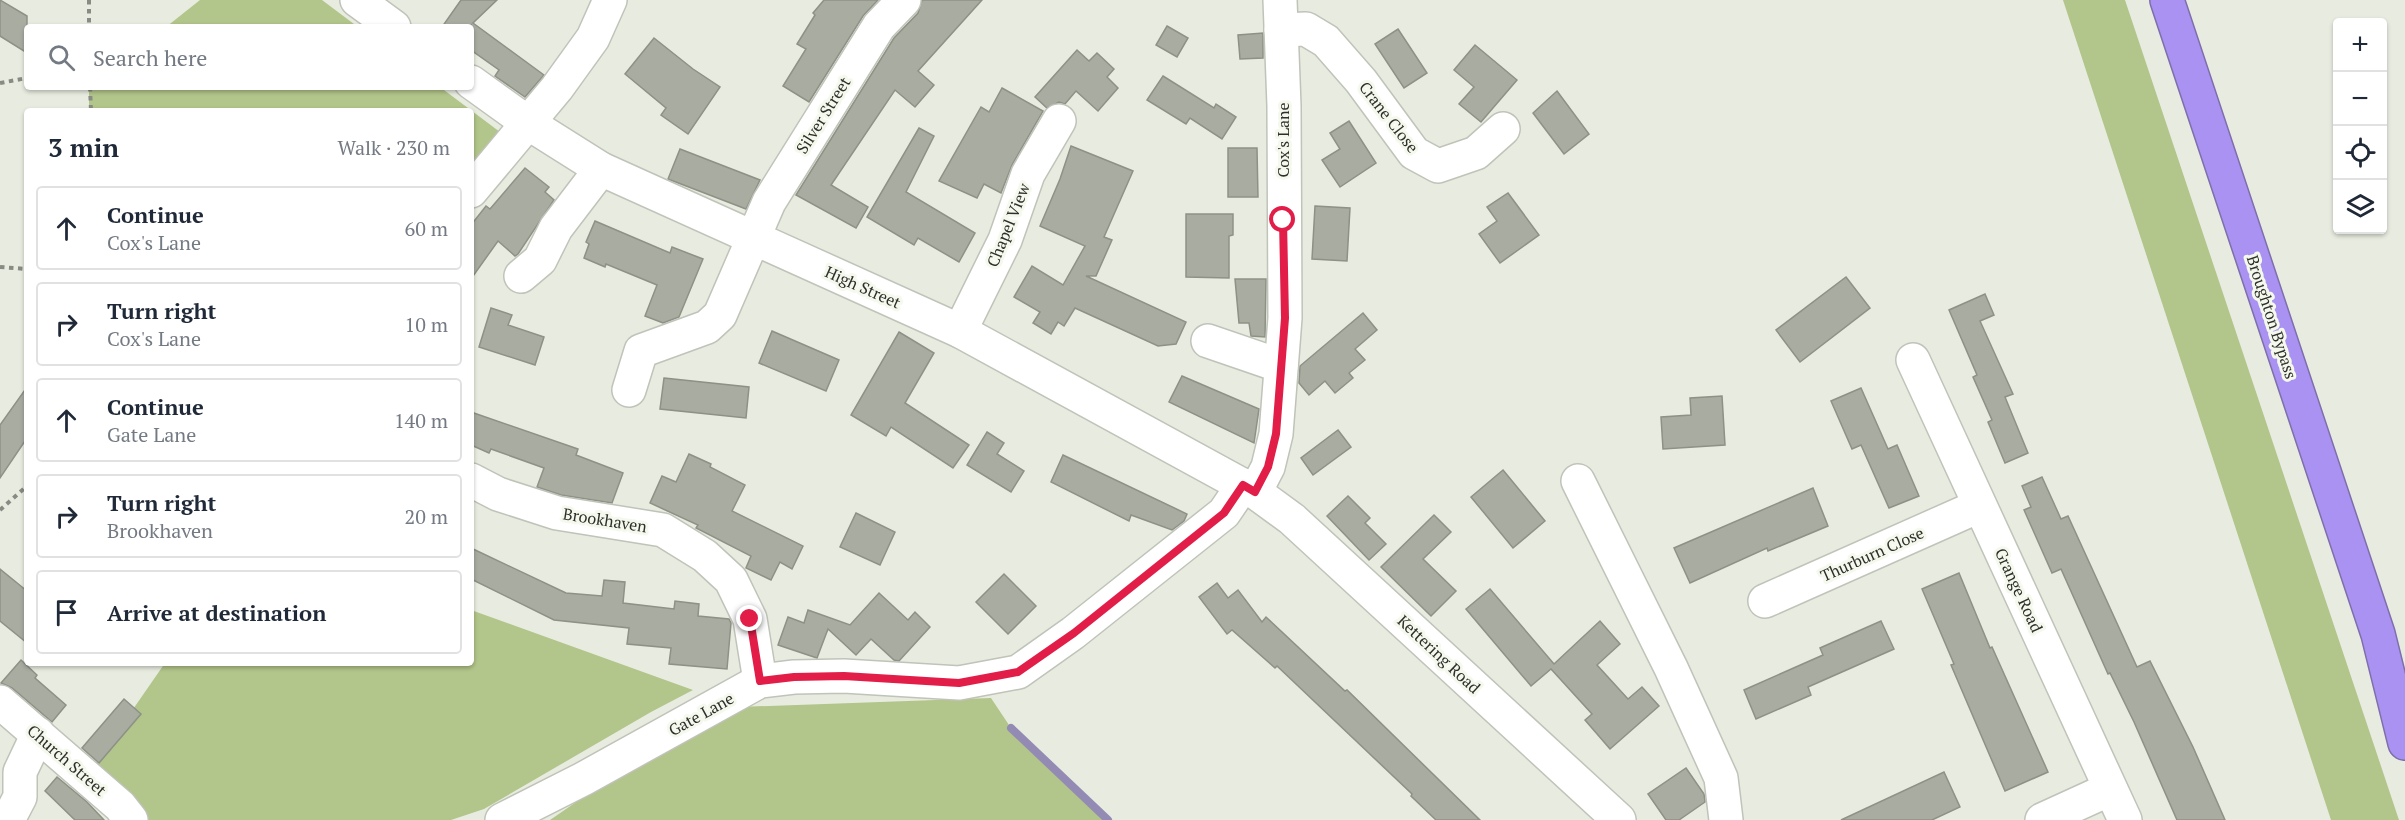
<!DOCTYPE html>
<html lang="en">
<head>
<meta charset="utf-8">
<style>
	body { margin:0; font-family:"PT Serif",serif; background:#f2f2f3; color:#1f2937 }
	.controls { position:absolute; right:18px; top:18px; display:grid; overflow:hidden; border-radius:6px; box-shadow:0 2px 4px #0004 }
	.controls button { width:54px; height:54px; display:grid; place-items:center; padding:0; border:0; border-bottom:2px solid #e0e1e3; background:#fff; color:#1f2937; font:30px sans-serif }
	.stop { position:absolute; width:18px; height:18px; margin:-14px; border:4px solid #e11d48; border-radius:50%; background:#fff }
	.stop.end { background:#e11d48; border-color:#fff; box-shadow:0 2px 6px #0008 }
	.list { margin:0; padding:0; list-style:none }
	h2 { display:flex; justify-content:space-between; align-items:center; height:78px; margin:0; padding:0 24px; font-size:26px }
	h2 small { font-size:20px; font-weight:400; color:#747a83 }
	.list li { display:grid; grid-template-columns:39px 1fr auto; gap:18px; align-items:center; box-sizing:border-box; height:84px; margin:0 12px 12px; padding:0 12px; border:2px solid #e0e1e3; border-radius:6px }
	.list b { display:block; font-size:22px; white-space:nowrap }
	.list p { margin:0; font-size:20px; white-space:nowrap; color:#747a83 }
	.list em { font-size:20px; font-style:normal; color:#747a83 }
	.icon { flex:none; width:33px; height:33px; fill:none; stroke:currentColor; stroke-width:2; stroke-linecap:round; stroke-linejoin:round }
	.map { position:relative; flex:none; width:2405px; height:820px; overflow:hidden }
	.search { position:absolute; background:#fff; box-shadow:0 2px 4px #0004; left:24px; top:24px; width:450px; height:66px; display:flex; align-items:center; gap:15px; box-sizing:border-box; padding:0 21px; border-radius:6px; color:#747a83; font-size:22px }
	.panel { position:absolute; background:#fff; box-shadow:0 2px 4px #0004; left:24px; top:108px; width:450px; height:558px; border-radius:6px }
	.map>svg:first-child { display:block }
	.green { fill:#b2c58a }
	.lines { fill:none; stroke-linecap:round; stroke-linejoin:round }
	.stream { stroke:#948bb4; stroke-width:8 }
	.building { fill:#a8aca1; stroke:#8d9186; stroke-width:1.5 }
	.minor-casing { stroke:#bfc3b8; stroke-width:36 }
	.highway-casing { stroke:#7e6fac; stroke-width:36 }
	.path { stroke:#888b83; stroke-width:4; stroke-dasharray:4.5 4.5; stroke-linecap:butt }
	.minor { stroke:#fff; stroke-width:33 }
	.highway { stroke:#a992f1; stroke-width:33 }
	.route { stroke:#e11d48; stroke-width:8 }
	.labels { text-anchor:middle; stroke-width:6; stroke-linejoin:round; paint-order:stroke }
	.street-label { font-size:16px; fill:#2e2f2b; stroke:#f5f9ed }
</style>
</head>
<body>
<div class="map">
<svg width="2405" height="820" viewBox="0 0 2405 820">
	<rect width="100%" height="100%" fill="#e8ece0"/>
	<g class="green">
		<path d="M200,0h122l36,27h-192z"/>
		<path d="M2063,0h62l274,820h-68z"/>
		<path d="M92,87h348l72,54 -41,50v-80h-382v-21z"/>
		<path d="M471,610l222,80 -42,22 -167,97 -33,11h-314l-44,-53 72,-104h306z"/>
		<path d="M991,698l20,30 97,92h-558l99,-68 89,-45z"/>
	</g>
	<g class="lines">
		<path class="stream" d="M1011,728l97,92"/>
	</g>
	<g class="building">
		<path d="M0,0l27,16v37l-27,-17z"/>
		<path d="M461,0h36l-24,23 71,52 -19,22 -30,-21 4,-6 -28,-20v-25l-2,2h-27z"/>
		<path d="M824,0h54l-15,16 -54,86 -26,-16 23,-37 -9,-5 18,-29 -2,-2z"/>
		<path d="M922,0h60l-64,71 16,14 -19,22 -20,-17 -64,95 37,22 -12,21 -60,-33 98,-157 24,-25z"/>
		<path d="M1167,26l21,12 -11,19 -21,-12z"/>
		<path d="M1398,29l29,44 -23,15 -29,-44z"/>
		<path d="M1263,33v25l-23,1 -2,-24z"/>
		<path d="M654,38l39,31 27,18 -32,47 -27,-19 5,-7 -41,-34z"/>
		<path d="M1475,45l42,35 -36,42 -22,-18 15,-17 -20,-17z"/>
		<path d="M1077,50l12,11 8,-8 17,16 -7,8 11,11 -20,23 -22,-20 -11,13 -6,-2 -12,6 -12,-11z"/>
		<path d="M1163,76l51,32 2,-4 20,13 -14,22 -32,-21 -4,6 -39,-24z"/>
		<path d="M1002,88l41,23 -31,54 -11,28 -17,-9 -7,14 -38,-17 42,-74 8,5z"/>
		<path d="M1557,91l32,43 -25,20 -31,-41z"/>
		<path d="M1349,121l27,42 -36,24 -18,-27 18,-11 -10,-16z"/>
		<path d="M919,128l15,8 -28,56 69,41 -16,29 -41,-24 -4,7 -47,-28z"/>
		<path d="M1071,146l62,25 -29,66 8,3 -16,36h-10l100,46 -10,22 -18,2 -83,-38 -11,18 -6,-4 -7,12 -18,-11 7,-11 -26,-15 18,-31 31,19 22,-39 -45,-20 20,-47z"/>
		<path d="M1228,148h29l1,49h-30z"/>
		<path d="M680,149l80,31 -14,29 -78,-30z"/>
		<path d="M525,168l24,19 -4,5 9,8 -36,54 -3,2 -17,-15 -27,38v-54l15,-19 4,3z"/>
		<path d="M1508,193l31,42 -39,28 -21,-29 18,-13 -10,-14z"/>
		<path d="M1315,206l35,2 -3,53 -35,-2z"/>
		<path d="M1186,214h47v21l-4,1v42l-43,-1z"/>
		<path d="M595,221l75,32 2,-6 31,12 -24,58 -16,6 -18,-7 12,-31 -51,-21 -1,3 -21,-9 5,-14 -3,-2z"/>
		<path d="M1846,277l24,31 -70,54 -24,-32z"/>
		<path d="M1235,279h31l-1,58 -14,-1 -2,-13h-10z"/>
		<path d="M1985,294l9,21 -14,6 33,73 -8,3 23,56 -23,10 -17,-41 4,-2 -19,-43 4,-2 -28,-65z"/>
		<path d="M491,308l21,7 -4,10 36,12 -9,28 -56,-18z"/>
		<path d="M1363,313l14,17 -22,19 10,11 -16,13 4,5 -18,15 -10,-12 -16,14 -10,-12 1,-17z"/>
		<path d="M772,331l67,29 -13,31 -67,-28z"/>
		<path d="M899,332l35,21 -29,50 64,42 -16,23 -62,-41 -5,9 -35,-21z"/>
		<path d="M1182,376l77,33 -5,34 -85,-41z"/>
		<path d="M664,378l85,9 -3,31 -86,-9z"/>
		<path d="M27,387v51l-27,40v-53z"/>
		<path d="M1861,388l27,61 9,-4 22,51 -30,12 -28,-63 -9,4 -21,-48z"/>
		<path d="M1722,396l3,49 -62,4 -2,-32 30,-2 -1,-17z"/>
		<path d="M471,412l107,37 -2,6 47,18 -11,30 -51,-8 -24,-8 7,-19 -53,-19 -2,4 -18,-8z"/>
		<path d="M1338,430l13,17 -38,28 -12,-17z"/>
		<path d="M987,432l17,11 -7,11 27,17 -13,21 -44,-27z"/>
		<path d="M689,454l22,10 -1,3 35,18 -13,26 71,35 -11,23 -12,-7 -9,18 -25,-12 5,-12 -55,-28 2,-3 -48,-22 12,-27 14,6z"/>
		<path d="M1063,455l124,59 -3,7 -12,9 -41,-15 -2,6 -78,-39z"/>
		<path d="M1503,470l42,51 -32,27 -42,-51z"/>
		<path d="M2042,477l19,42 7,-3 69,151 13,-6 43,86 32,73h-48l-43,-98 -24,-49 -2,1 -47,-105 -9,4 -28,-63 7,-3 -9,-21z"/>
		<path d="M1813,488l15,38 -60,25 -1,-3 -77,35 -16,-35z"/>
		<path d="M1348,496l22,22 -5,5 21,21 -17,16 -42,-44z"/>
		<path d="M856,513l39,19 -15,33 -40,-18z"/>
		<path d="M1434,515l17,17 -28,27 33,32 -25,25 -50,-49z"/>
		<path d="M471,548l95,45 36,3 2,-16 21,2 -2,21 51,6 1,-8 24,3 -1,12 31,3 2,4 -4,46 -58,-5 2,-16 -44,-4 2,-16 -75,-8 -83,-41z"/>
		<path d="M0,569l27,22v52l-27,-22z"/>
		<path d="M1959,573l31,75 2,-1 56,125 -43,19 -54,-126 3,-1 -32,-75z"/>
		<path d="M1004,574l32,32 -28,28 -32,-32z"/>
		<path d="M1217,583l11,15 10,-8 24,32 4,-5 79,74 2,-1 133,130h-44l-25,-24 1,-2 -135,-128 -2,2 -43,-38 -5,4 -28,-37z"/>
		<path d="M1490,589l64,75 46,-43 20,23 -23,21 31,34 14,-12 17,19 -49,43 -25,-29 7,-6 -41,-45 -20,17 -65,-77z"/>
		<path d="M879,593l29,27 7,-8 15,15 -31,34 -5,-1 -23,-21 -15,16 -28,-26 -11,29 -39,-13 10,-28 16,6 4,-13 42,15z"/>
		<path d="M1881,621l13,28 -86,38 3,8 -55,24 -12,-29 79,-35 -3,-7z"/>
		<path d="M21,660l16,15 -2,3 31,27 -14,17 -40,-34 -11,-5z"/>
		<path d="M124,699l17,15 -42,49 -17,-15z"/>
		<path d="M1686,768l18,26 1,8 -26,18h-13l-18,-26z"/>
		<path d="M1944,772l16,35 -28,13h-91z"/>
		<path d="M57,777l30,25 17,18h-29l-30,-29z"/>
	</g>
	<g class="lines">
		<g class="minor-casing">
			<g id="minor">
				<path d="M357,0l37,27"/>
				<path d="M1281,30l25,-1 20,12 35,40 53,72 24,13 38,-13 27,-24"/>
				<path d="M471,82l57,41 73,46 359,162 295,161 37,27 327,301"/>
				<path d="M471,191l86,-103 36,-50 17,-38"/>
				<path d="M521,276l19,-16 16,-32 45,-59"/>
				<path d="M960,331l45,-91 23,-66 31,-53"/>
				<path d="M1208,341l73,25"/>
				<path d="M1913,360l212,460"/>
				<path d="M629,390l12,-39 66,-24 13,-12 49,-113 110,-176 25,-26"/>
				<path d="M471,480l27,14 59,19 106,17 42,26 26,24 19,39 10,62"/>
				<path d="M1578,481l93,187 50,110 5,42"/>
				<path d="M1255,492l13,-25 8,-33 9,-116 -1,-212 -4,-106"/>
				<path d="M1765,601l214,-95"/>
				<path d="M0,702l120,104 11,14"/>
				<path d="M8,820l12,-23v-25l18,-38"/>
				<path d="M502,820l81,-41 177,-98 34,-4 50,-1 115,7 59,-11 55,-39 151,-120 19,-28"/>
				<path d="M2042,820l68,-31"/>
			</g>
		</g>
		<g class="highway-casing">
			<path id="highway" d="M2167,0l211,634 27,109"/>
		</g>
		<g class="path">
			<path d="M89,0v27"/>
			<path d="M0,83l27,-5"/>
			<path d="M90,87l1,24"/>
			<path d="M0,267l27,2"/>
			<path d="M0,510l27,-24"/>
		</g>
		<use href="#minor" class="minor"/>
		<use href="#highway" class="highway"/>
	</g>
	<g class="lines">
		<path class="route" d="M750,619l10,62 34,-4 50,-1 115,7 59,-11 56,-39 150,-120 19,-28 12,7 13,-25 8,-33 9,-116 -2,-98"/>
	</g>
	<g class="labels">
		<g class="street-label">
			<text transform="translate(823 115) rotate(-58)" y="6">Silver Street</text>
			<text transform="translate(1389 117) rotate(52)" y="6">Crane Close</text>
			<text transform="translate(1283 140) rotate(-90)" y="6">Cox's Lane</text>
			<text transform="translate(1008 225) rotate(-68)" y="6">Chapel View</text>
			<text transform="translate(863 287) rotate(24)" y="6">High Street</text>
			<text transform="translate(2272 317) rotate(72)" y="6">Broughton Bypass</text>
			<text transform="translate(605 520) rotate(9)" y="6">Brookhaven</text>
			<text transform="translate(1872 554) rotate(-24)" y="6">Thurburn Close</text>
			<text transform="translate(2019 590) rotate(65)" y="6">Grange Road</text>
			<text transform="translate(1439 654) rotate(43)" y="6">Kettering Road</text>
			<text transform="translate(701 714) rotate(-29)" y="6">Gate Lane</text>
			<text transform="translate(67 760) rotate(41)" y="6">Church Street</text>
		</g>
	</g>
</svg>
<div class="controls">
<button>+</button>
<button>−</button>
<button><svg class="icon" aria-label="locate" viewBox="0 0 24 24"><circle cx="12" cy="12" r="6"/><path d="M12 2v4M12 18v4M2 12h4M18 12h4"/></svg></button>
<button><svg class="icon" aria-label="layers" viewBox="0 0 24 24"><path d="M12 4l9 5-9 5-9-5zM3 14l9 5 9-5"/></svg></button>
</div>
<div class="stop" style="left:1283px;top:220px"></div>
<div class="stop end" style="left:750px;top:619px"></div>
<div class="search"><svg class="icon" aria-label="search" viewBox="0 0 24 24"><circle cx="10" cy="10" r="6"/><path d="M15 15l6 6"/></svg>Search here</div>
<section class="panel">
<h2>3 min<small>Walk · 230 m</small></h2>
<ul class="list">
<li><svg class="icon" aria-label="ahead" viewBox="0 0 24 24"><path d="M12 20V5M6 11l6-6 6 6"/></svg><div><b>Continue</b><p>Cox's Lane</p></div><em>60 m</em></li>
<li><svg class="icon" aria-label="right" viewBox="0 0 24 24"><path d="M7 20v-9h11M14 6l5 5-5 5"/></svg><div><b>Turn right</b><p>Cox's Lane</p></div><em>10 m</em></li>
<li><svg class="icon" aria-label="ahead" viewBox="0 0 24 24"><path d="M12 20V5M6 11l6-6 6 6"/></svg><div><b>Continue</b><p>Gate Lane</p></div><em>140 m</em></li>
<li><svg class="icon" aria-label="right" viewBox="0 0 24 24"><path d="M7 20v-9h11M14 6l5 5-5 5"/></svg><div><b>Turn right</b><p>Brookhaven</p></div><em>20 m</em></li>
<li><svg class="icon" aria-label="arrive" viewBox="0 0 24 24"><path d="M6 21V4h12l-3 4 3 4H6"/></svg><div><b>Arrive at destination</b></div></li>
</ul>
</section>
</div>
</body>
</html>
